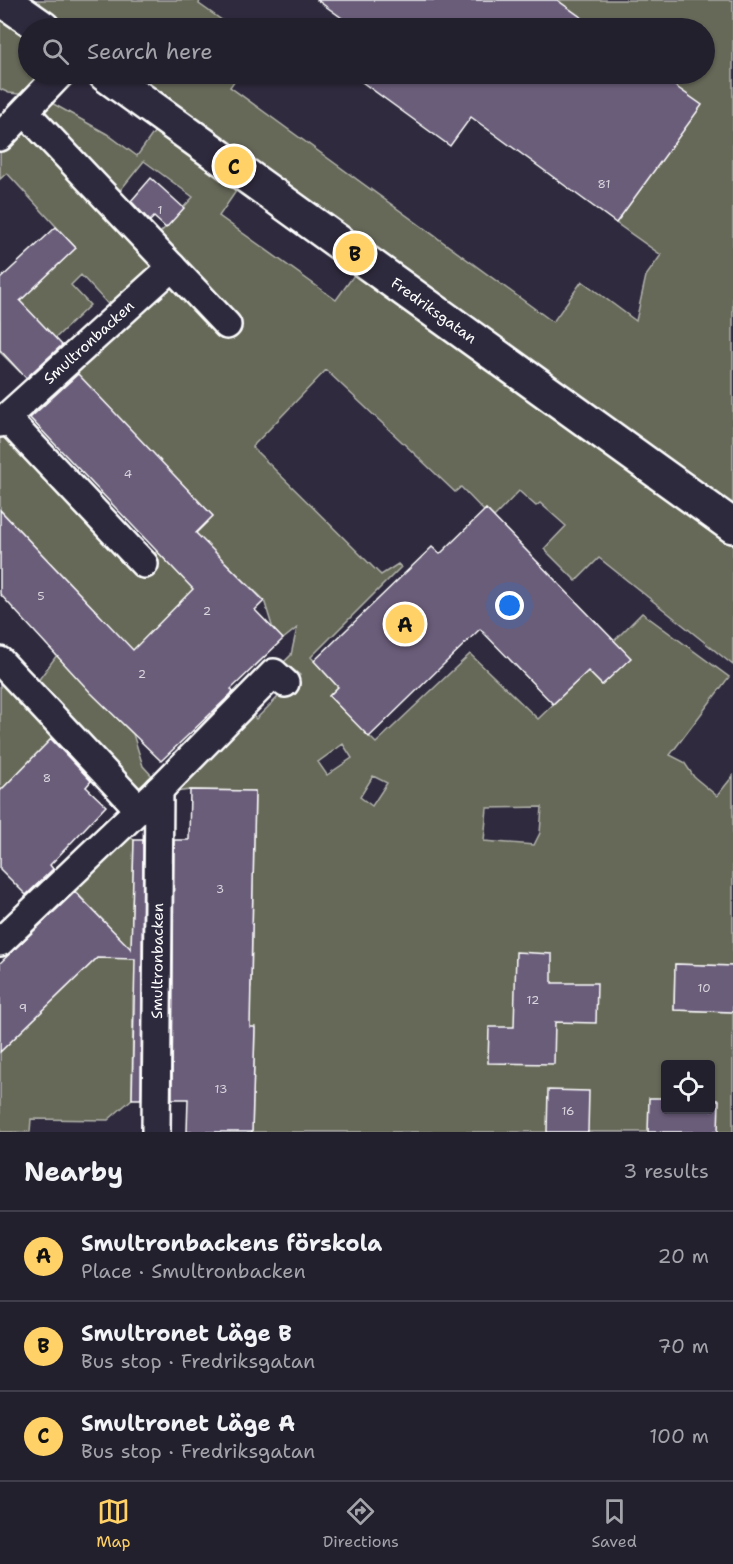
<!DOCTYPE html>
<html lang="en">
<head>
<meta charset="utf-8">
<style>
	body { margin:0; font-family:"Shantell Sans",sans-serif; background:#2f2d3a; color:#f1f3f6 }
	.controls { position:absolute; right:18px; bottom:18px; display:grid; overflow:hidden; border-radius:6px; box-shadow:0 2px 4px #0004 }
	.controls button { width:54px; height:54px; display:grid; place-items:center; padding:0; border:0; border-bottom:2px solid #403e4a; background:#23202e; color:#f1f3f6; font:30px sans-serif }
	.you { position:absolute; left:510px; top:606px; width:21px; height:21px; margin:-15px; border:4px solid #fff; border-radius:50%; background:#1a73e8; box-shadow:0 0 0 9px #1a73e833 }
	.badge { display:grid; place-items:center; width:39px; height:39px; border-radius:50%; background:#ffd166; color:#111; font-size:20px; font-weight:700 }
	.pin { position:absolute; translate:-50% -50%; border:3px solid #fff; box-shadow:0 2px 6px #0006 }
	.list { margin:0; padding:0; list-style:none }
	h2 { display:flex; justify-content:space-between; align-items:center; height:78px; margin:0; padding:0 24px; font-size:26px }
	h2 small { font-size:20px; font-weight:400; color:#a3a3aa }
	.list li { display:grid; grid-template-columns:39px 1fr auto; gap:18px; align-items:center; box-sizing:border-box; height:90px; padding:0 24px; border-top:2px solid #403e4a }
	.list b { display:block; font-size:22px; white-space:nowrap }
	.list p { margin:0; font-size:20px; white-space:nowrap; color:#a3a3aa }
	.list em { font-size:20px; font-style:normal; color:#a3a3aa }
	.icon { flex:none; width:33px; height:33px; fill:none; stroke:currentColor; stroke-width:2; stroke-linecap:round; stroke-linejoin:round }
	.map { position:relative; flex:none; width:733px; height:1132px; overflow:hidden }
	.search { position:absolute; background:#23202e; box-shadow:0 2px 4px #0004; left:18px; right:18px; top:18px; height:66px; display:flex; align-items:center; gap:15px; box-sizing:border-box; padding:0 21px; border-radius:33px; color:#a3a3aa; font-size:22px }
	.sheet { height:348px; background:#23202e }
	nav { display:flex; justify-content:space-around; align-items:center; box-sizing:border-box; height:84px; border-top:2px solid #403e4a; background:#23202e; font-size:16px; color:#a3a3aa }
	nav a { display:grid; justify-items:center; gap:3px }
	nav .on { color:#ffd166 }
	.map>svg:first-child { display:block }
	.green { fill:#666758; stroke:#b2b3ac; stroke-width:1.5; fill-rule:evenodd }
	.building { fill:#6a5d7a; stroke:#fff; stroke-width:1.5 }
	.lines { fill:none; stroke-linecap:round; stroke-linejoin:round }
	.minor-casing { stroke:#fff; stroke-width:32 }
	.tertiary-casing { stroke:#fff; stroke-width:38 }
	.minor { stroke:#2f2a3d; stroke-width:27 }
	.tertiary { stroke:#2f2a3d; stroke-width:33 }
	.labels { text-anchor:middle; stroke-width:5; stroke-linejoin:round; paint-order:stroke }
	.number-label { font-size:12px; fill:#dad6de }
	.street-label { font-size:15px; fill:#fff; stroke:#2f2a3d }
</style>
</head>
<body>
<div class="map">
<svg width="733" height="1132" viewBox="0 0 733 1132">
	<rect width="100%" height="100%" fill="#2f2a3d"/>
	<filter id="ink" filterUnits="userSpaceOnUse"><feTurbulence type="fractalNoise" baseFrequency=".0167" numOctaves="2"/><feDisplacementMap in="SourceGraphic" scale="12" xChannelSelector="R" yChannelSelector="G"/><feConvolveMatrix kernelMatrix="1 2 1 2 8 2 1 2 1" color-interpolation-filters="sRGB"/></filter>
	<g filter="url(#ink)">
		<g class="green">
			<path d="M3,0h197l-1,4 34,24h-190z"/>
			<path d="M557,0h176v665l-134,-107 -23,23 -32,-32 22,-23 -26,-23 -4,3 -17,-15 -25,26 -8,-8 -2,2 -23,-24 -6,5 -129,-122 -74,77 129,128 17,-11 3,3 -90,90 27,30 -9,9 47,47 94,-89 68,65 50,-48 14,14 28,-27 -16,-17 28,-28 87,64 -59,78 14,7 10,15 23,19 16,-20v190l-58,-2 -1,46 59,2v120h-481l3,-104 -66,-2 62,-39 4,-196 -65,-1 -31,4 -20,15 -110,-116 28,-38 42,-41 -99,-104v-87l144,141 13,-13 9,10 47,-45 -147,-152 52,-49 -37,-40 -10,10 19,20 -70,67 -20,-20v-32l76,-72 -69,-75 -7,6v-42l39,-41 -30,-3 -9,-4v-73l28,17v41h32l-19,23 66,37 30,22 38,-53 -31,-22 -10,13 -29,-20h134l-9,13 323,235 29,-41 54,40 10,-45 15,-21 -45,-32 85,-117 -43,-32h46v-46h-108zM144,161l49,36 -43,47 -32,-51zM247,175l118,85 -29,40 -117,-84zM223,560l41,40 9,29 10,10 14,-11 -6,27 -7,7 16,13 -44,44 -14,-14 -84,85 -5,-13 -10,-11 -10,-32 -41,-41zM343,744l9,14 -25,17 -9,-13zM373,776l14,7 -15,23 -12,-9zM542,807l-2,26 -6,12 -50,-4 3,-33zM666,1064h44v46h-44z"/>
			<path d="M2,682l50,56 -52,53v-107z"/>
			<path d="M118,828l16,12 -3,119 27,1 -1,34 -24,2 -1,103 -24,21 -77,-1 -1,13h-30v-80l119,-115 -44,-46 -16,15 -10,-11z"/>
		</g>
		<g class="building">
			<path d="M317,0h240l39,28h-240z"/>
			<path d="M351,74h307l44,31 -86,118 -145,-106 -21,29z"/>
			<path d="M151,178l33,30 -18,20 -12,-11 -4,4 -19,-20z"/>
			<path d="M56,227l20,21 -56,53 42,44 -36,33 -26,-28v-71z"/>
			<path d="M78,374l135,142 -17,17 68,68 -9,9 28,29 -52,50 2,3 -5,5 -67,64 -70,-68 -91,-99v-84l133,140 60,-61 -163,-171z"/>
			<path d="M486,509l145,149 -29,27 -14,-14 -35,33 -73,-75 -111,108 -40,-41 9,-9 -24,-26 118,-114 8,7z"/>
			<path d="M51,739l40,42 -5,6 20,19 -56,59 3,4 -27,26 -26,-26v-78z"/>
			<path d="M190,790l65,1 -5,236h5l-3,105h-65l1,-33h-16l2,-259h15z"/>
			<path d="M134,840h9l-2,259h-9l3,-140 -38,-1 -97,94v-89l75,-71 56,57z"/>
			<path d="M516,952l36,2v29h45l-1,40 -41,-1 -1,42 -66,-1 1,-36h25z"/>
			<path d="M675,964l58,2v46l-59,-2z"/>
			<path d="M548,1090l41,1 -1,41h-41z"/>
			<path d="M649,1098h17v12h45v-10h8l-1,32h-70z"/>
		</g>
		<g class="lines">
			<g class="minor-casing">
				<g id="minor">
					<path d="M25,112l202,213"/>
					<path d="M0,137l60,-63"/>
					<path d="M6,418l138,146"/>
					<path id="s1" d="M0,423l172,-156"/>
					<path d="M0,661l139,148"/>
					<path d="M0,942l159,-152 115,-117 11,10"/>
					<path id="s2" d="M156,1132l3,-342"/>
				</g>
			</g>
			<g class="tertiary-casing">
				<g id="tertiary">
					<path d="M3,0l40,28"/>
					<path id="s3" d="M105,74l628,452"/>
				</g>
			</g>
			<use href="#minor" class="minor"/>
			<use href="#tertiary" class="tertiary"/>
		</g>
	</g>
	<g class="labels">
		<g class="number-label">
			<text x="604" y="188">81</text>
			<text x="160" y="214">1</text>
			<text x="128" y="478">4</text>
			<text x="41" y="600">5</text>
			<text x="207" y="615">2</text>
			<text x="142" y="678">2</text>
			<text x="47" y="782">8</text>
			<text x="220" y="893">3</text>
			<text x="704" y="992">10</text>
			<text x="533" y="1004">12</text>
			<text x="23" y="1012">9</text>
			<text x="221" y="1093">13</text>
			<text x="568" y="1115">16</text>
		</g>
		<g class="street-label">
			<text dy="5" stroke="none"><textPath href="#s3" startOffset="405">Fredriksgatan</textPath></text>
			<text dy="5" stroke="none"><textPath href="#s1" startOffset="120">Smultronbacken</textPath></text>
			<text dy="5" stroke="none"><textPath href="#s2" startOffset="171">Smultronbacken</textPath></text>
		</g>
	</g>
</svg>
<div class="controls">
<button><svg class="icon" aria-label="locate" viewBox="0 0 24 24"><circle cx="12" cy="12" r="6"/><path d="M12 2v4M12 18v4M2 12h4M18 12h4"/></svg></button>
</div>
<div class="you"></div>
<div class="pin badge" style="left:405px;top:624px">A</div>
<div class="pin badge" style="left:355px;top:253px">B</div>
<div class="pin badge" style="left:234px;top:166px">C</div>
<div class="search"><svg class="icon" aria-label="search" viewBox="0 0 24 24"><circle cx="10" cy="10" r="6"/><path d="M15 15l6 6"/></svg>Search here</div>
</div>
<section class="sheet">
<h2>Nearby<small>3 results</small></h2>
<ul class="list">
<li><span class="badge">A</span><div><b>Smultronbackens förskola</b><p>Place · Smultronbacken</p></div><em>20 m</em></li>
<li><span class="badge">B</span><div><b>Smultronet Läge B</b><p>Bus stop · Fredriksgatan</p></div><em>70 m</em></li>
<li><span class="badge">C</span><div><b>Smultronet Läge A</b><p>Bus stop · Fredriksgatan</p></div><em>100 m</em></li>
</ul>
</section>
<nav>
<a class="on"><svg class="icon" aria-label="map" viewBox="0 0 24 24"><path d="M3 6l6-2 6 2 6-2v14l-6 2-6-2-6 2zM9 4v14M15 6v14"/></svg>Map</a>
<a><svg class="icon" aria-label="directions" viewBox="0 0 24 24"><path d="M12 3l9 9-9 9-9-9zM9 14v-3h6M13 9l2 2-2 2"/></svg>Directions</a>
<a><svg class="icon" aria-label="saved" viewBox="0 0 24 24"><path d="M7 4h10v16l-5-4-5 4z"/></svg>Saved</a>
</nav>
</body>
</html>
